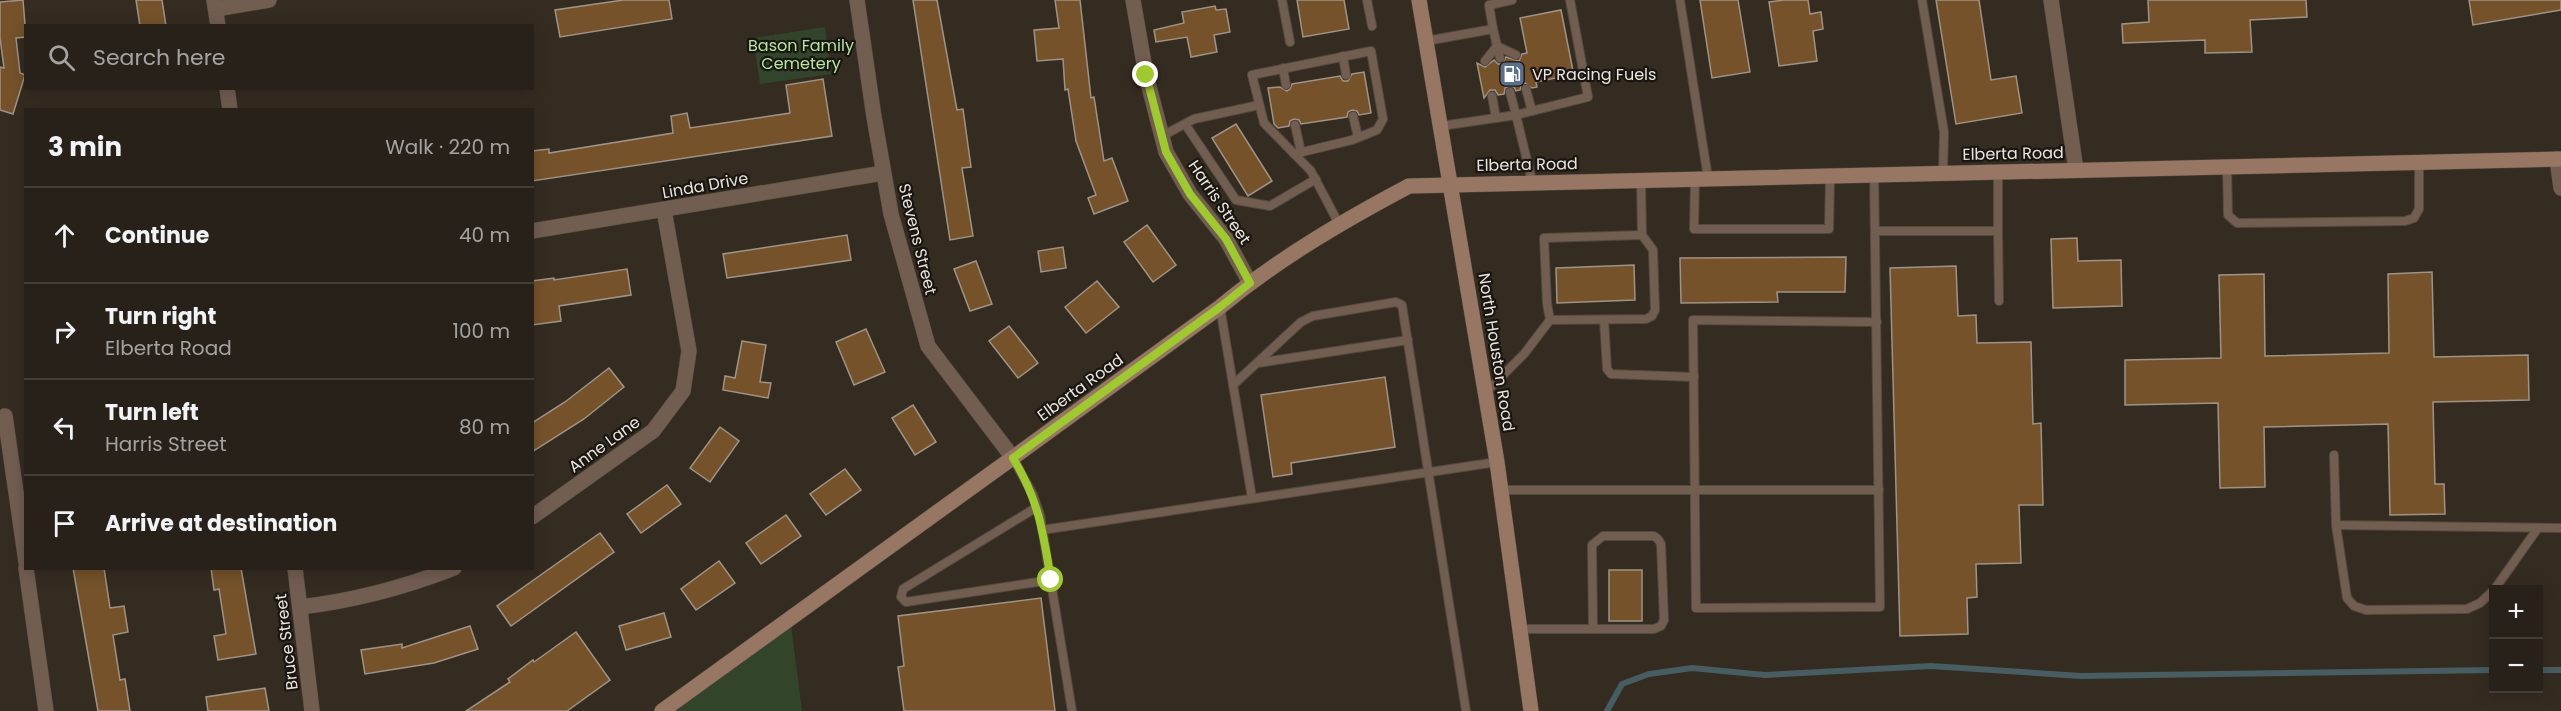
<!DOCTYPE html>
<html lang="en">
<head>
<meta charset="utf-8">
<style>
	body { margin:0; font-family:Poppins,sans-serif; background:#302922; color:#f1f3f6 }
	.controls { position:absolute; right:18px; bottom:18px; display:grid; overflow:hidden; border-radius:0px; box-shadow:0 3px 15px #0003 }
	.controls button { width:54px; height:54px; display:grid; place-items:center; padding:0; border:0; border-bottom:2px solid #443e38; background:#282119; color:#f1f3f6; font:30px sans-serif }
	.stop { position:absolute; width:18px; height:18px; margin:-14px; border:4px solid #9fca2d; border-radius:50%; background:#fff }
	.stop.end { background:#9fca2d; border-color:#fff; box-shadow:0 2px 6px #0008 }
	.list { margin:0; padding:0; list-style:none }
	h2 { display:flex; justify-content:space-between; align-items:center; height:78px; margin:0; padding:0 24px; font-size:26px }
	h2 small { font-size:20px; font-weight:400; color:#a5a3a2 }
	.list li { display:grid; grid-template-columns:39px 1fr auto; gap:18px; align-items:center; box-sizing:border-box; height:96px; padding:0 24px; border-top:2px solid #443e38 }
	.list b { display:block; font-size:22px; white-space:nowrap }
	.list p { margin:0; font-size:20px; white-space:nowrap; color:#a5a3a2 }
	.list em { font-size:20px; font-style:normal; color:#a5a3a2 }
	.icon { flex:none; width:33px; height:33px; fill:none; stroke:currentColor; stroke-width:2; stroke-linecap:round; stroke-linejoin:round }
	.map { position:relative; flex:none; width:2561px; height:711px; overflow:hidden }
	.search { position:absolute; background:#282119; box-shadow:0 3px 15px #0003; left:24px; top:24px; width:510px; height:66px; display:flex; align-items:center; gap:15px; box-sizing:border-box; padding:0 21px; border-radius:0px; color:#a5a3a2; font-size:22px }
	.panel { position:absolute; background:#282119; box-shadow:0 3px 15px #0003; left:24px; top:108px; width:510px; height:462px; border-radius:0px }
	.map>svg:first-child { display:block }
	.green { fill:#32452a }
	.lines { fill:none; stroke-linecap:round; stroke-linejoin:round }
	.stream { stroke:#465d62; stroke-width:6 }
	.building { fill:#75522a; stroke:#9f9387; stroke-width:1.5 }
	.lane-casing { stroke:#52493f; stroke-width:10 }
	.street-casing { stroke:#52493f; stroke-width:16 }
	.secondary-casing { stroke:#52493f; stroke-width:16 }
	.lane { stroke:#725d51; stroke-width:8 }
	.street { stroke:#725d51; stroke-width:15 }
	.secondary { stroke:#977764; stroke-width:15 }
	.route { stroke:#9fca2d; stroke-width:8 }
	.labels { text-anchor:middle; stroke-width:4.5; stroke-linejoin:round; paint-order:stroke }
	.park-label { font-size:16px; fill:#b6e5a1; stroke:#191510 }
	.poi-label { font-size:16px; fill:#ebe4de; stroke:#191510; text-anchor:start }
	.street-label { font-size:16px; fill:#ebe4de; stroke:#191510 }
</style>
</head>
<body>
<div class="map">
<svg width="2561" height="711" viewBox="0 0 2561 711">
	<rect width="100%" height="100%" fill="#352c21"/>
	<g class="green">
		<path d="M825,27l6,47 -71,10 -7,-46z"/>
		<path d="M790,617l12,94h-143z"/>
	</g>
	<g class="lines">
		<g class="stream">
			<path d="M2538,670h23"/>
			<path d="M1607,711l15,-27 27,-10 43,-6 73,7 166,-9 150,10 413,-6"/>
		</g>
	</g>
	<g class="building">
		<path d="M23,0l3,37 -10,1 4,35 5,2 -12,39 -13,-4v-43l4,1 -4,-30v-36z"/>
		<path d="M136,0h26l4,26h-26z"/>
		<path d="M623,0h46l3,19 -112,18 -5,-27z"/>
		<path d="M913,0h24l20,110 6,-1 8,58 -9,1 11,68 -23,4z"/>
		<path d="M1055,0h25l11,98 3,-1 10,64 8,-3 16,43 -34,13 -6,-16 8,-3 -20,-54 -8,-52 -3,1 -2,-31 -26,2 -3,-31 25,-2z"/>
		<path d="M1297,0h47l5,29 -46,8z"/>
		<path d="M1700,0h38l12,72 -38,6z"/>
		<path d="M1784,0h24l2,14 11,-2 2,17 -10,2 4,30 -38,5 -10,-64z"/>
		<path d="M1936,0h43l12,80 25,-4 6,37 -66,11z"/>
		<path d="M2148,0h158l1,17 -57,3 2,32 -47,1v-13l-82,3 -1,-19 27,-2z"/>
		<path d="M2469,0h92v10l-88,15z"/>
		<path d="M1215,6l1,4 10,-1 4,23 -16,3 3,17 -26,5 -4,-20 -31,5 -2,-12 30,-7 -2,-11z"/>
		<path d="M1561,10l12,61 -12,2v4l-25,5 1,5 -5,1 -7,-5 -4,2 -1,5 -4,1 -2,-4 -5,-1 -4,2 -1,6 -6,1 -3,-5h-5l-6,8 -7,-35 8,4 9,-7 4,4h4l4,-7 13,4 3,-7 5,-1 -7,-35z"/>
		<path d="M1364,72l7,41 -12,2 -2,-4 -5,-1 -4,2 -1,5 -46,7 -2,-4 -5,-1 -4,2 -1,5 -11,2 -4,-4 -6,-36 12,-1 7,4 3,-2 2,-5 48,-8 3,5h5l4,-7z"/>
		<path d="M823,79l9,57 -300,45v-30l17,-2v4l124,-20 -2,-17 16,-3 3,15 100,-15 -4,-28z"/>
		<path d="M1236,124l36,57 -24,15 -36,-58z"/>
		<path d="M1147,225l29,40 -23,17 -29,-40z"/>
		<path d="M847,235l4,25 -124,18 -4,-24z"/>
		<path d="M2077,238l1,23 43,-1 1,46 -69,2 -2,-69z"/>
		<path d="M1063,247l3,21 -25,4 -3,-21z"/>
		<path d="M1846,257l-1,35h-68l1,10 -97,1 -1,-45z"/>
		<path d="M976,261l16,43 -22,7 -16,-42z"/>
		<path d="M1634,265l1,35 -78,3 -1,-35z"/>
		<path d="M1956,266l2,50 18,-1 1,28 54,-1 2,82 8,-1 2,82h-24l2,58 -45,1 1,33 -10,1 1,36 -68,2 -10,-368z"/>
		<path d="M627,269l4,26 -72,11 2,15 -29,4v-44l22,-3v2z"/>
		<path d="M2432,272l2,85 94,-2 1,45 -96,2 2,82h9l1,30 -55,1 -2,-91 -124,3 1,60 -45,1 -2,-85 -93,2v-45l96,-2 -2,-83 45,-1 1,82 124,-3 -1,-79z"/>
		<path d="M1097,281l22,26 -33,26 -21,-26z"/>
		<path d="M1009,326l29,37 -20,15 -29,-37z"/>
		<path d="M866,329l19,43 -31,13 -18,-43z"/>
		<path d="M742,341l24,4 -6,37 11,1 -3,15 -45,-8 2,-14 10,2z"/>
		<path d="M609,368l15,19 -40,32 -52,33v-29l33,-21z"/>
		<path d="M1385,377l10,70 -104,16 1,11 -19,3 -12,-82z"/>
		<path d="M913,405l23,37 -21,13 -23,-37z"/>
		<path d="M720,427l19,14 -29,41 -20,-14z"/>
		<path d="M845,469l16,21 -35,25 -16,-21z"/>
		<path d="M667,485l14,19 -40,29 -14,-19z"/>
		<path d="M786,515l15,21 -40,28 -15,-21z"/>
		<path d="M600,533l14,19 -103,74 -14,-20z"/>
		<path d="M719,561l16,22 -39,27 -15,-21z"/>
		<path d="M73,568h31l6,40 14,-2 4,26 -15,3 7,45 5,-1 5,32h-32z"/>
		<path d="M211,568h30l15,86 -38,6 -4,-24 12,-2 -7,-45 -5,1z"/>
		<rect x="1609" y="570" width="33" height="51"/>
		<path d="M1041,598l14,113h-151l-6,-44 6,-1 -6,-50z"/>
		<path d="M664,613l7,24 -45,13 -7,-24z"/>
		<path d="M470,626l8,23 -44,14 -69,11 -4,-24 41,-6v4z"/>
		<path d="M576,632l34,48 -43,31h-101l44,-29 -2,-3 25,-19 1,2z"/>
		<path d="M265,688l4,23h-61l-2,-14z"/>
	</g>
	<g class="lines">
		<g class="lane-casing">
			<g id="lane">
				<path d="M1282,0l8,42"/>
				<path d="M1367,0l5,26"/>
				<path d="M1680,0l28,178"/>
				<path d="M1922,0l22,132 -1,41"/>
				<path d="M1493,29l7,29"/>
				<path d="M1426,41l67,-12 -4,-24 23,-5"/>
				<path d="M1343,56l3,19"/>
				<path d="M1485,61l12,-15 19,9"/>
				<path d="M1283,68l3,17"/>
				<path d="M1526,89l6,22"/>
				<path d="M1510,92l6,23 72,-18 -18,-97"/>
				<path d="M1492,96l4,22"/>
				<path d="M1353,116l5,21"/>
				<path d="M1185,124l51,76 34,6 46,-27"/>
				<path d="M1295,125l6,27"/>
				<path d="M1441,126l75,-11 16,66"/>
				<path d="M1162,136l32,-17 65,-14"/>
				<path d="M1294,154l58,-14 25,-10 6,-11 -12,-68 -119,24 12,48 47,48 28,53"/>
				<path d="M2227,167l1,48 9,8 168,-2 9,-3 5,-9v-46"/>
				<path d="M1874,174c3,144 5,288 6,433l-184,1 -3,-288 184,2"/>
				<path d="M1695,178l-1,51h135l1,-54"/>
				<path d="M1875,231h123v-59"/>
				<path d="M1998,231l1,70"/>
				<path d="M1220,307l32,191"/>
				<path d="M1550,320l96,-1 6,-3 3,-6 -2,-60 -11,-15 -1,-56"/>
				<path d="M1604,320l3,49 4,5 83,3"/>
				<path d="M1258,363l150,-23"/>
				<path d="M1233,385l68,-63 12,-6 83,-14 6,3 64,406"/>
				<path d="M1485,393l39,-39 26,-34 -3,-17 -3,-65 98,-3"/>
				<path d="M2334,455l2,70 225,3"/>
				<path d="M1013,458l20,37 7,20 32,196"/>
				<path d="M1501,490h378"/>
				<path d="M1037,507l-134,82 -2,8 5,5 145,-22"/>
				<path d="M2336,525l11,73 7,8 12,4 101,-1 13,-6 14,-13"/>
				<path d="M1042,530l455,-68"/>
				<path d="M2494,590l44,-62"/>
				<path d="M1520,629h134l7,-3 3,-6 -3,-76 -3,-5 -4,-3h-51l-11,9 1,84"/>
			</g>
		</g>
		<g class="street-casing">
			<g id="street">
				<path d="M214,0l4,26"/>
				<path d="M857,0l17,117 17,97 37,132 85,112"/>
				<path d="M1133,0l13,75 20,77 24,42 36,45 24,44"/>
				<path d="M2051,0l25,170"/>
				<path d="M216,9l53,-9"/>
				<path d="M227,88l3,22"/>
				<path d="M2557,159l4,29"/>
				<path d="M532,231l351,-58"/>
				<path d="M5,416l21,146"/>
				<path d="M532,517l121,-86 30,-40 6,-40 -25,-141"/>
				<path d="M26,568l20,143"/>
				<path d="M295,568l17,143"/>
				<path d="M300,607c53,-6 105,-20 154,-39"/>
			</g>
		</g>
		<g class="secondary-casing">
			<g id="secondary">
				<path d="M1419,0l78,462 34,249"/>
				<path d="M662,711c185,-135 373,-268 558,-404 58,-48 123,-86 189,-121l1152,-27"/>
			</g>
		</g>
		<use href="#lane" class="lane"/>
		<use href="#street" class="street"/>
		<use href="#secondary" class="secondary"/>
	</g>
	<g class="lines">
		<path class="route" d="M1051,580c-8,-48 -12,-79 -38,-122l207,-151 30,-24 -24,-44 -36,-45 -24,-42 -20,-77"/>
	</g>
	<defs>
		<g id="fuel-square" transform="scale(1.35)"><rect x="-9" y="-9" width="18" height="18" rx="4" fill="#5c6f8a" stroke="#191510"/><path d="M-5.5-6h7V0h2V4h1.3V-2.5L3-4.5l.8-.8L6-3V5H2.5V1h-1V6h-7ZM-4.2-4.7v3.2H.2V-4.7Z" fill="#fff"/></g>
	</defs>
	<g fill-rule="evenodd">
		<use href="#fuel-square" x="1512" y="74"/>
	</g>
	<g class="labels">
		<g class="park-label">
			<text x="801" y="51">Bason Family<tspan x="801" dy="18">Cemetery</tspan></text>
		</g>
		<g class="poi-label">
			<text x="1532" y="80">VP Racing Fuels</text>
		</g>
		<g class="street-label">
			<text transform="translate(2013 153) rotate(-1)" y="6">Elberta Road</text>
			<text transform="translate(1527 164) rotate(-1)" y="6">Elberta Road</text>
			<text transform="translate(705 185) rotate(-10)" y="6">Linda Drive</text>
			<text transform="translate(1220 202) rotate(56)" y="6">Harris Street</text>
			<text transform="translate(918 239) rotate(76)" y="6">Stevens Street</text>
			<text transform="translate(1497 352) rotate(81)" y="6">North Houston Road</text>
			<text transform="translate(1080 387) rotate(-36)" y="6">Elberta Road</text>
			<text transform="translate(604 444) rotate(-36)" y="6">Anne Lane</text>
			<text transform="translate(286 642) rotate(-97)" y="6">Bruce Street</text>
		</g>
	</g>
</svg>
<div class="controls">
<button>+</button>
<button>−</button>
</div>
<div class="stop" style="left:1051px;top:580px"></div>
<div class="stop end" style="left:1146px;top:75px"></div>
<div class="search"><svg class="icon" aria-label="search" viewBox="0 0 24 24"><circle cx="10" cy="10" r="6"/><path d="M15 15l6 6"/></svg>Search here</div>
<section class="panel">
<h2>3 min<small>Walk · 220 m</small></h2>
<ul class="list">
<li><svg class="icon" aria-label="ahead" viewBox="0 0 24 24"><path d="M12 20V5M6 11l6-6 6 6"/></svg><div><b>Continue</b></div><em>40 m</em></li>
<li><svg class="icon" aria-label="right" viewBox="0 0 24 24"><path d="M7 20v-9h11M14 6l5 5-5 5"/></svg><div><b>Turn right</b><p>Elberta Road</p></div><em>100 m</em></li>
<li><svg class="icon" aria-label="left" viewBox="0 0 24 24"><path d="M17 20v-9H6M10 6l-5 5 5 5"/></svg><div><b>Turn left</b><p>Harris Street</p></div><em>80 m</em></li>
<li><svg class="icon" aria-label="arrive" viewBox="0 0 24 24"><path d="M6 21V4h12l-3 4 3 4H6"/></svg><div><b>Arrive at destination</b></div></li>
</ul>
</section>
</div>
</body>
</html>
